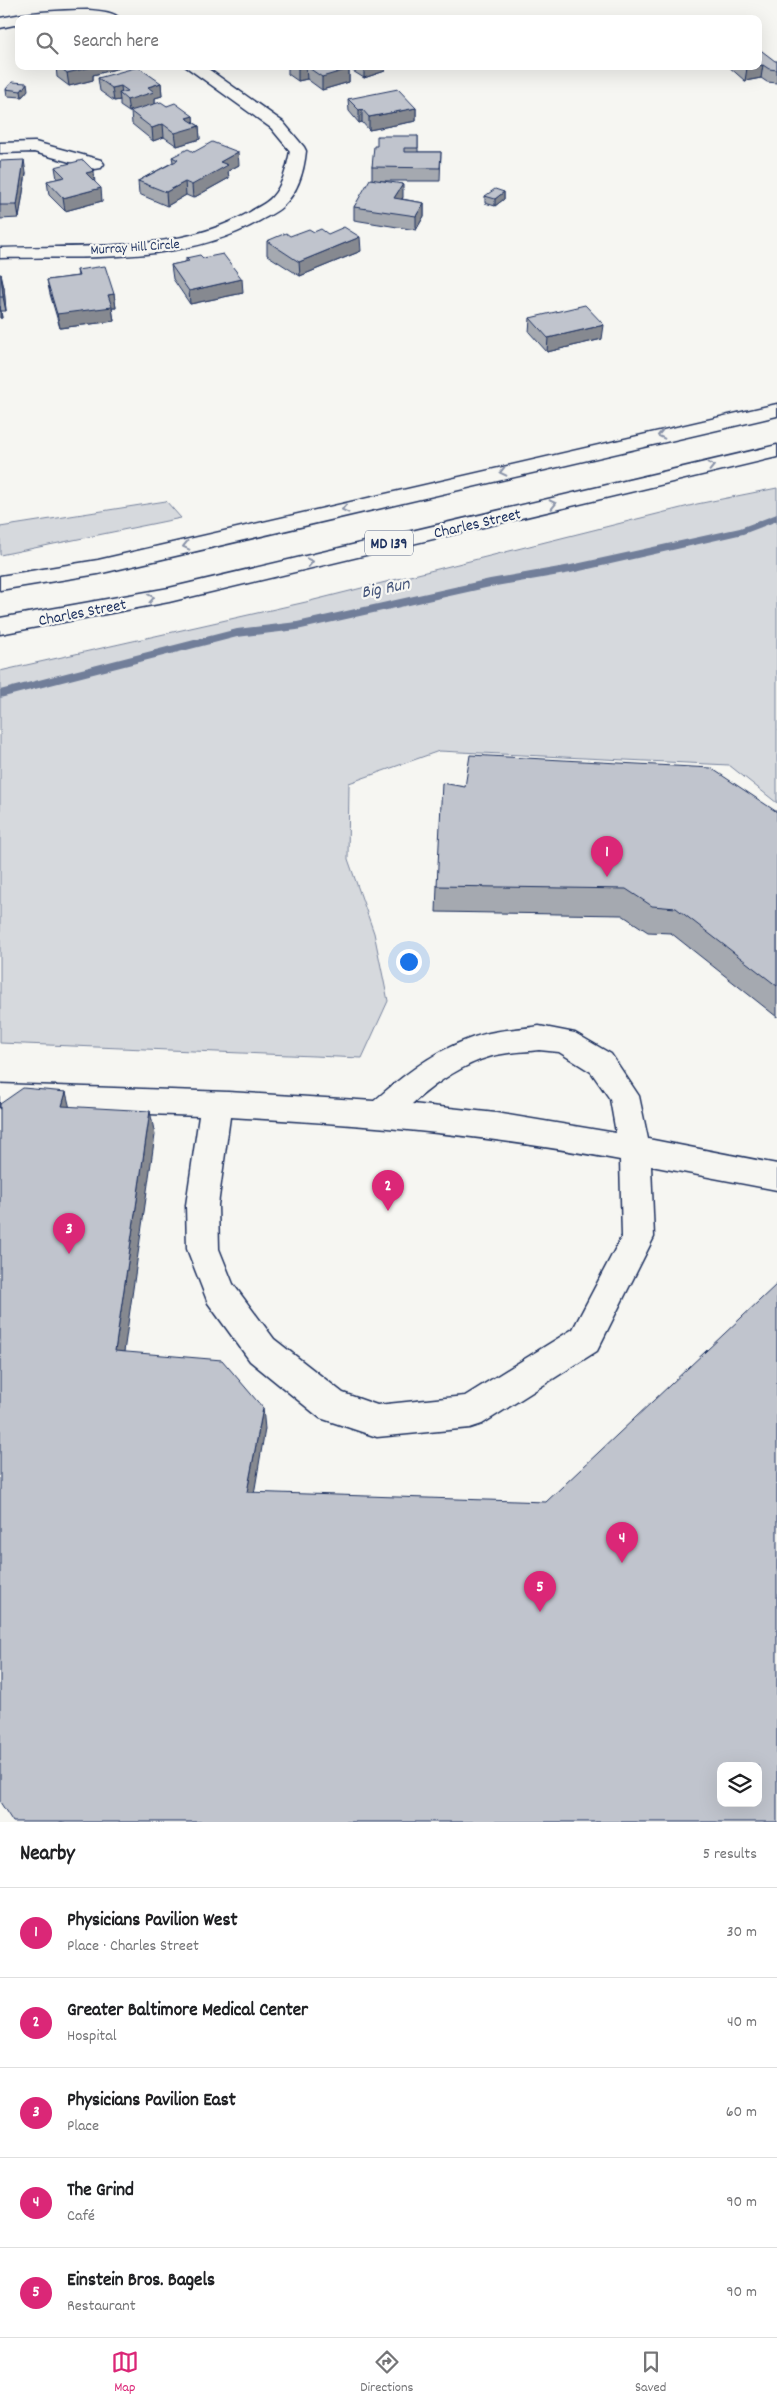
<!DOCTYPE html>
<html lang="en">
<head>
<meta charset="utf-8">
<style>
	body { margin:0; font-family:Dekko,sans-serif; background:#f6f6f6; color:#202124 }
	.controls { position:absolute; right:15px; bottom:15px; display:grid; overflow:hidden; border-radius:10px; box-shadow:0 5px 20px #0002 }
	.controls button { width:45px; height:45px; display:grid; place-items:center; padding:0; border:0; border-bottom:1px solid #e0e0e0; background:#fff; color:#202124; font:25px sans-serif }
	.you { position:absolute; left:408px; top:961px; width:18px; height:18px; margin:-12px; border:4px solid #fff; border-radius:50%; background:#1a73e8; box-shadow:0 0 0 8px #1a73e833 }
	.badge { display:grid; place-items:center; width:32px; height:32px; border-radius:50%; background:#db2777; color:#fff; font-size:16px; font-weight:700 }
	.pin { position:absolute; translate:-50% -41px; filter:drop-shadow(0 1px 2px #0008) }
	.pin::after { content:''; position:absolute; top:26px; width:18px; height:15px; background:inherit; clip-path:polygon(0 0,100% 0,50% 100%) }
	.list { margin:0; padding:0; list-style:none }
	h2 { display:flex; justify-content:space-between; align-items:center; height:65px; margin:0; padding:0 20px; font-size:21px }
	h2 small { font-size:16px; font-weight:400; color:#757577 }
	.list li { display:grid; grid-template-columns:32px 1fr auto; gap:15px; align-items:center; box-sizing:border-box; height:90px; padding:0 20px; border-top:1px solid #e0e0e0 }
	.list b { display:block; font-size:19px; white-space:nowrap }
	.list p { margin:0; font-size:16px; white-space:nowrap; color:#757577 }
	.list em { font-size:16px; font-style:normal; color:#757577 }
	.icon { flex:none; width:28px; height:28px; fill:none; stroke:currentColor; stroke-width:2; stroke-linecap:round; stroke-linejoin:round }
	.map { position:relative; flex:none; width:777px; height:1822px; overflow:hidden }
	.search { position:absolute; background:#fff; box-shadow:0 5px 20px #0002; left:15px; right:15px; top:15px; height:55px; display:flex; align-items:center; gap:12px; box-sizing:border-box; padding:0 18px; border-radius:10px; color:#757577; font-size:19px }
	.sheet { height:515px; background:#fff }
	nav { display:flex; justify-content:space-around; align-items:center; box-sizing:border-box; height:70px; border-top:1px solid #e0e0e0; background:#fff; font-size:14px; color:#757577 }
	nav a { display:grid; justify-items:center; gap:2px }
	nav .on { color:#db2777 }
	.map>svg:first-child { display:block }
	.green { fill:#d6d9dd; stroke:#78849e }
	.lines { fill:none; stroke-linecap:round; stroke-linejoin:round }
	.stream { fill:#717e99; fill-rule:evenodd }
	.minor-casing { stroke:#1b2f5e; stroke-width:3 }
	.major-casing { stroke:#1b2f5e; stroke-width:3 }
	.minor { fill:#f6f6f2; fill-rule:evenodd }
	.major { fill:#f6f6f2; fill-rule:evenodd }
	.wall { fill:#a5a9b0; stroke:#1b2f5e }
	.shaded-wall { fill:#868990; stroke:#1b2f5e }
	.building { fill:#c0c4cd; stroke:#1b2f5e; fill-rule:evenodd }
	.oneway { stroke:#8892a8 }
	.labels { text-anchor:middle; stroke-width:4.5; stroke-linejoin:round; paint-order:stroke }
	.far-street-label { font-size:14px; fill:#1b2f5e; stroke:#f6f6f2 }
	.shield { fill:#f6f6f2; stroke:#5d6b8a; stroke-width:1 }
	.shield-label { font-size:15px; font-weight:bold; fill:#1b2f5e }
	.street-label { font-size:16px; fill:#1b2f5e; stroke:#f6f6f2 }
	.water-label { font-size:18px; font-style:italic; fill:#46567b; stroke:#f6f6f2 }
</style>
</head>
<body>
<div class="map">
<svg width="777" height="1822" viewBox="0 0 777 1822">
	<rect width="100%" height="100%" fill="#f6f6f2"/>
	<filter id="ink" filterUnits="userSpaceOnUse"><feTurbulence type="fractalNoise" baseFrequency=".02" numOctaves="2"/><feDisplacementMap in="SourceGraphic" scale="10" xChannelSelector="R" yChannelSelector="G"/><feConvolveMatrix kernelMatrix="1 2 1 2 8 2 1 2 1" color-interpolation-filters="sRGB"/></filter>
	<g filter="url(#ink)">
		<g class="green">
			<path d="M777,488v315l-48,-38 -290,-14 -90,32 -1,76 26,74 14,68 -26,57 -362,-15v-372l306,-69 391,-98z"/>
			<path d="M166,501l15,17 -181,37v-28z"/>
		</g>
		<g class="lines">
			<path class="stream" d="M777,514v7l-34,13 -172,39 -81,14 -193,43 -60,7 -237,61v-8l237,-61 60,-7 193,-43 81,-14 169,-37z"/>
			<g class="minor-casing">
				<g id="minor">
					<path d="M89,10c10,1 24,1 31,9h-101v5l-19,4v-10c29,-6 59,-8 89,-8z"/>
					<path d="M185,66h19l79,56 21,25 2,4c-2,20 -8,41 -23,55 -6,6 -15,10 -22,14 -77,45 -176,36 -261,38v-10c82,-3 176,6 250,-36 7,-5 16,-8 22,-15 11,-12 15,-30 18,-46l-19,-23z"/>
					<path d="M35,142l66,18 3,4 -3,4 -6,1 -61,-17 -34,1v-10z"/>
					<path d="M539,1026l36,7 36,21 28,42 9,43 129,25v26l-126,-24 3,71 -57,114 -115,73 -12,4 -93,9 -57,-19 -70,-57 -42,-58 -21,-54 -1,-44 13,-89 -199,-8v-24l228,8 146,9c34,-30 71,-58 115,-68 16,-4 34,-4 50,-7zM539,1050l20,2 32,20 19,27 6,34 -120,-20 -84,-9c22,-20 51,-40 80,-48 15,-4 32,-4 47,-6zM230,1117c131,7 260,18 390,43l2,76 -49,93 -108,67 -88,9 -34,-12 -69,-54 -41,-55 -14,-35 -1,-44z"/>
				</g>
			</g>
			<g class="major-casing">
				<g id="major">
					<path d="M777,404v12l-679,158 -98,16v-14l98,-16z"/>
					<path d="M777,445v12l-608,145 -169,32v-16l169,-30z"/>
				</g>
			</g>
			<use href="#minor" class="minor"/>
			<use href="#major" class="major"/>
		</g>
		<g class="wall">
			<path d="M777,61v22l-10,-1 -6,-4 -16,3 -17,-15h30z"/>
			<path d="M56,66h71l-34,9v5l-24,6 -12,-9z"/>
			<path d="M288,66h97v5l-21,7 -13,-8h-2v12l-27,8 -15,-11 -9,2 -10,-7z"/>
			<path d="M98,78l63,5 1,13 -7,2v6l12,2 26,10v6l6,4 1,13 -23,7 -13,-9 -11,4 -21,-17 -1,-12h-2l-9,-6v-6l-6,1 -14,-10z"/>
			<path d="M6,89l22,1 -6,7 -15,-1z"/>
			<path d="M348,99l68,9v13l-47,9 -7,-8 -3,1 -10,-12z"/>
			<path d="M418,136v16h23l-1,29h-59l22,16 -1,2 22,4v13l-8,14 -62,-10v-13l18,-28v-12l5,-21z"/>
			<path d="M194,152l45,13 -11,6 1,7 -36,20 -7,-3 -19,11 -28,-12 -1,-13 35,-19 -1,-5z"/>
			<path d="M0,161l26,12 -7,45 -19,1z"/>
			<path d="M55,167l40,15 7,19 -37,10 -16,-16 -2,-14 10,-2z"/>
			<path d="M504,192v7l-9,7 -10,-3v-7z"/>
			<path d="M314,232l47,19 -61,25 -33,-21v-14z"/>
			<path d="M186,258h17l40,35 -53,11 -17,-25 -2,-14 15,-3z"/>
			<path d="M77,270l37,24 2,14h-4l2,13 -54,7 -10,-34 -3,-14 31,-4z"/>
			<path d="M0,274l4,14 2,23h-5l1,7h-2z"/>
			<path d="M530,318l72,21 -55,13 -18,-20z"/>
			<path d="M465,787l312,25v205l-106,-84 -23,-1 -26,-17 -186,-3 1,-26z"/>
		</g>
		<g class="shaded-wall">
			<path d="M763,65l-2,13 -16,3 2,-13z"/>
			<path d="M88,66h39l-34,9v5l-24,6 -2,-13z"/>
			<path d="M306,66l1,13 -9,2v-13z"/>
			<path d="M337,66h14v4h-2v12l-27,8v-13z"/>
			<path d="M364,66h21v5l-21,7z"/>
			<path d="M27,83l1,7 -6,7 -1,-6z"/>
			<path d="M161,83l1,13 -7,2v7l-26,7 -2,-12 21,-13z"/>
			<path d="M121,86l1,10 -3,-3 1,7 -6,1 -2,-13z"/>
			<path d="M416,108v13l-47,9v-13z"/>
			<path d="M362,109v13l-3,1v-13z"/>
			<path d="M193,116l1,12 5,-2 1,13 -23,7 -2,-13 11,-15z"/>
			<path d="M163,124l1,13 -11,4 -1,-13z"/>
			<path d="M238,152l1,13 -11,6 1,7 -36,20 -1,-13 28,-23z"/>
			<path d="M24,160l2,13 -7,45 -2,-13z"/>
			<path d="M94,171l1,13 -9,-11z"/>
			<path d="M185,182l1,13 -19,11 -1,-14z"/>
			<path d="M403,184v13l-9,14v-13z"/>
			<path d="M101,188l1,13 -37,10 -2,-13z"/>
			<path d="M504,192v7l-9,7v-7z"/>
			<path d="M424,203v13l-8,14v-14z"/>
			<path d="M360,237l1,14 -61,25 -1,-14z"/>
			<path d="M1,274l3,14 2,23 -3,-14z"/>
			<path d="M242,279l1,14 -53,11 -1,-13z"/>
			<path d="M114,294l2,14h-4l2,13 -54,7 -3,-14 51,-19z"/>
			<path d="M0,306l2,12h-2z"/>
			<path d="M604,325l-2,14 -55,13 1,-14z"/>
			<path d="M66,1092l6,25 -10,-11z"/>
			<path d="M150,1111l5,24 -34,238 -6,-22z"/>
			<path d="M263,1408l2,21 -14,83 -4,-20z"/>
		</g>
		<g class="building">
			<path d="M758,48l17,13h2v9l-8,-1 -6,-4 -16,3 -3,-2h14z"/>
			<path d="M58,66h33l1,1 -25,6z"/>
			<path d="M294,66h12l-8,2z"/>
			<path d="M306,66h39l4,3 -27,8z"/>
			<path d="M138,67l23,16 -13,4 6,5 -27,8 -8,-7 9,-2 -7,-5 -9,2 -14,-10z"/>
			<path d="M12,82l15,1 -6,8 -15,-2z"/>
			<path d="M398,89l18,19 -47,9 -7,-8 -3,1 -11,-11z"/>
			<path d="M161,102l6,4 8,-3 18,13 -7,2 13,8 -24,7 -12,-9 -11,4 -22,-17z"/>
			<path d="M377,136h41v12h-14v4h37l-1,16 -68,-1 2,-21h3z"/>
			<path d="M212,142l26,10 -18,10 8,3 -36,20 -7,-3 -19,10 -28,-11 40,-21 -6,-3 16,-8 6,3z"/>
			<path d="M24,160l-7,45h-17v-44z"/>
			<path d="M83,160l11,11 -8,2 15,15 -38,10 -16,-17 18,-4 -10,-10z"/>
			<path d="M370,179l33,5 -9,14 30,5 -8,13 -62,-9z"/>
			<path d="M495,189l9,3 -9,7 -10,-3z"/>
			<path d="M344,227l16,10 -61,25 -32,-21 19,-8 4,3 19,-7 5,3 7,-3 7,5z"/>
			<path d="M223,254l19,25 -53,12 -18,-26 18,-4 -3,-3 14,-3 3,3z"/>
			<path d="M105,266l9,28 -6,1 4,12 -55,7 -10,-34 32,-4 -2,-6z"/>
			<path d="M0,274h1l2,23h-3z"/>
			<path d="M585,305l19,20 -56,13 -18,-20z"/>
			<path d="M470,755l241,13 66,44v174l-101,-78 -24,-2 -26,-17 -189,-3 5,-103 23,4z"/>
			<path d="M23,1088l43,4 -4,14 88,5 -35,240 107,9 41,48 -16,84 299,10 231,-218v538h-764l-13,-20v-698zM721,1766h37v37h-37z"/>
		</g>
		<defs><path id="oneway-chevron" d="M-2-3.5L2.5 0L-2 3.5" fill="none" stroke-width="1.6" stroke-linecap="round" stroke-linejoin="round" transform="scale(1.25)"/></defs>
		<g class="oneway">
			<use href="#oneway-chevron" transform="translate(661 435) rotate(167)"/>
			<use href="#oneway-chevron" transform="translate(711 466) rotate(-13)"/>
			<use href="#oneway-chevron" transform="translate(503 472) rotate(167)"/>
			<use href="#oneway-chevron" transform="translate(553 504) rotate(-13)"/>
			<use href="#oneway-chevron" transform="translate(345 509) rotate(167)"/>
			<use href="#oneway-chevron" transform="translate(186 546) rotate(167)"/>
			<use href="#oneway-chevron" transform="translate(310 562) rotate(-13)"/>
			<use href="#oneway-chevron" transform="translate(151 598) rotate(-11)"/>
		</g>
	</g>
	<g class="labels">
		<g class="far-street-label">
			<text transform="translate(135 246) rotate(-4)" y="5">Murray Hill Circle</text>
		</g>
		<rect class="shield" x="365" y="530.5" width="48" height="25" rx="4"/>
		<g class="shield-label">
			<text x="389" y="548">MD 139</text>
		</g>
		<g class="street-label">
			<text transform="translate(477 522) rotate(-13)" y="6">Charles Street</text>
			<text transform="translate(82 611) rotate(-11)" y="6">Charles Street</text>
		</g>
		<g class="water-label">
			<text transform="translate(385 587) rotate(-11)" y="6">Big Run</text>
		</g>
	</g>
</svg>
<div class="controls">
<button><svg class="icon" aria-label="layers" viewBox="0 0 24 24"><path d="M12 4l9 5-9 5-9-5zM3 14l9 5 9-5"/></svg></button>
</div>
<div class="you"></div>
<div class="pin badge" style="left:607px;top:877px">1</div>
<div class="pin badge" style="left:388px;top:1211px">2</div>
<div class="pin badge" style="left:69px;top:1254px">3</div>
<div class="pin badge" style="left:622px;top:1563px">4</div>
<div class="pin badge" style="left:540px;top:1612px">5</div>
<div class="search"><svg class="icon" aria-label="search" viewBox="0 0 24 24"><circle cx="10" cy="10" r="6"/><path d="M15 15l6 6"/></svg>Search here</div>
</div>
<section class="sheet">
<h2>Nearby<small>5 results</small></h2>
<ul class="list">
<li><span class="badge">1</span><div><b>Physicians Pavilion West</b><p>Place · Charles Street</p></div><em>30 m</em></li>
<li><span class="badge">2</span><div><b>Greater Baltimore Medical Center</b><p>Hospital</p></div><em>40 m</em></li>
<li><span class="badge">3</span><div><b>Physicians Pavilion East</b><p>Place</p></div><em>60 m</em></li>
<li><span class="badge">4</span><div><b>The Grind</b><p>Café</p></div><em>90 m</em></li>
<li><span class="badge">5</span><div><b>Einstein Bros. Bagels</b><p>Restaurant</p></div><em>90 m</em></li>
</ul>
</section>
<nav>
<a class="on"><svg class="icon" aria-label="map" viewBox="0 0 24 24"><path d="M3 6l6-2 6 2 6-2v14l-6 2-6-2-6 2zM9 4v14M15 6v14"/></svg>Map</a>
<a><svg class="icon" aria-label="directions" viewBox="0 0 24 24"><path d="M12 3l9 9-9 9-9-9zM9 14v-3h6M13 9l2 2-2 2"/></svg>Directions</a>
<a><svg class="icon" aria-label="saved" viewBox="0 0 24 24"><path d="M7 4h10v16l-5-4-5 4z"/></svg>Saved</a>
</nav>
</body>
</html>
